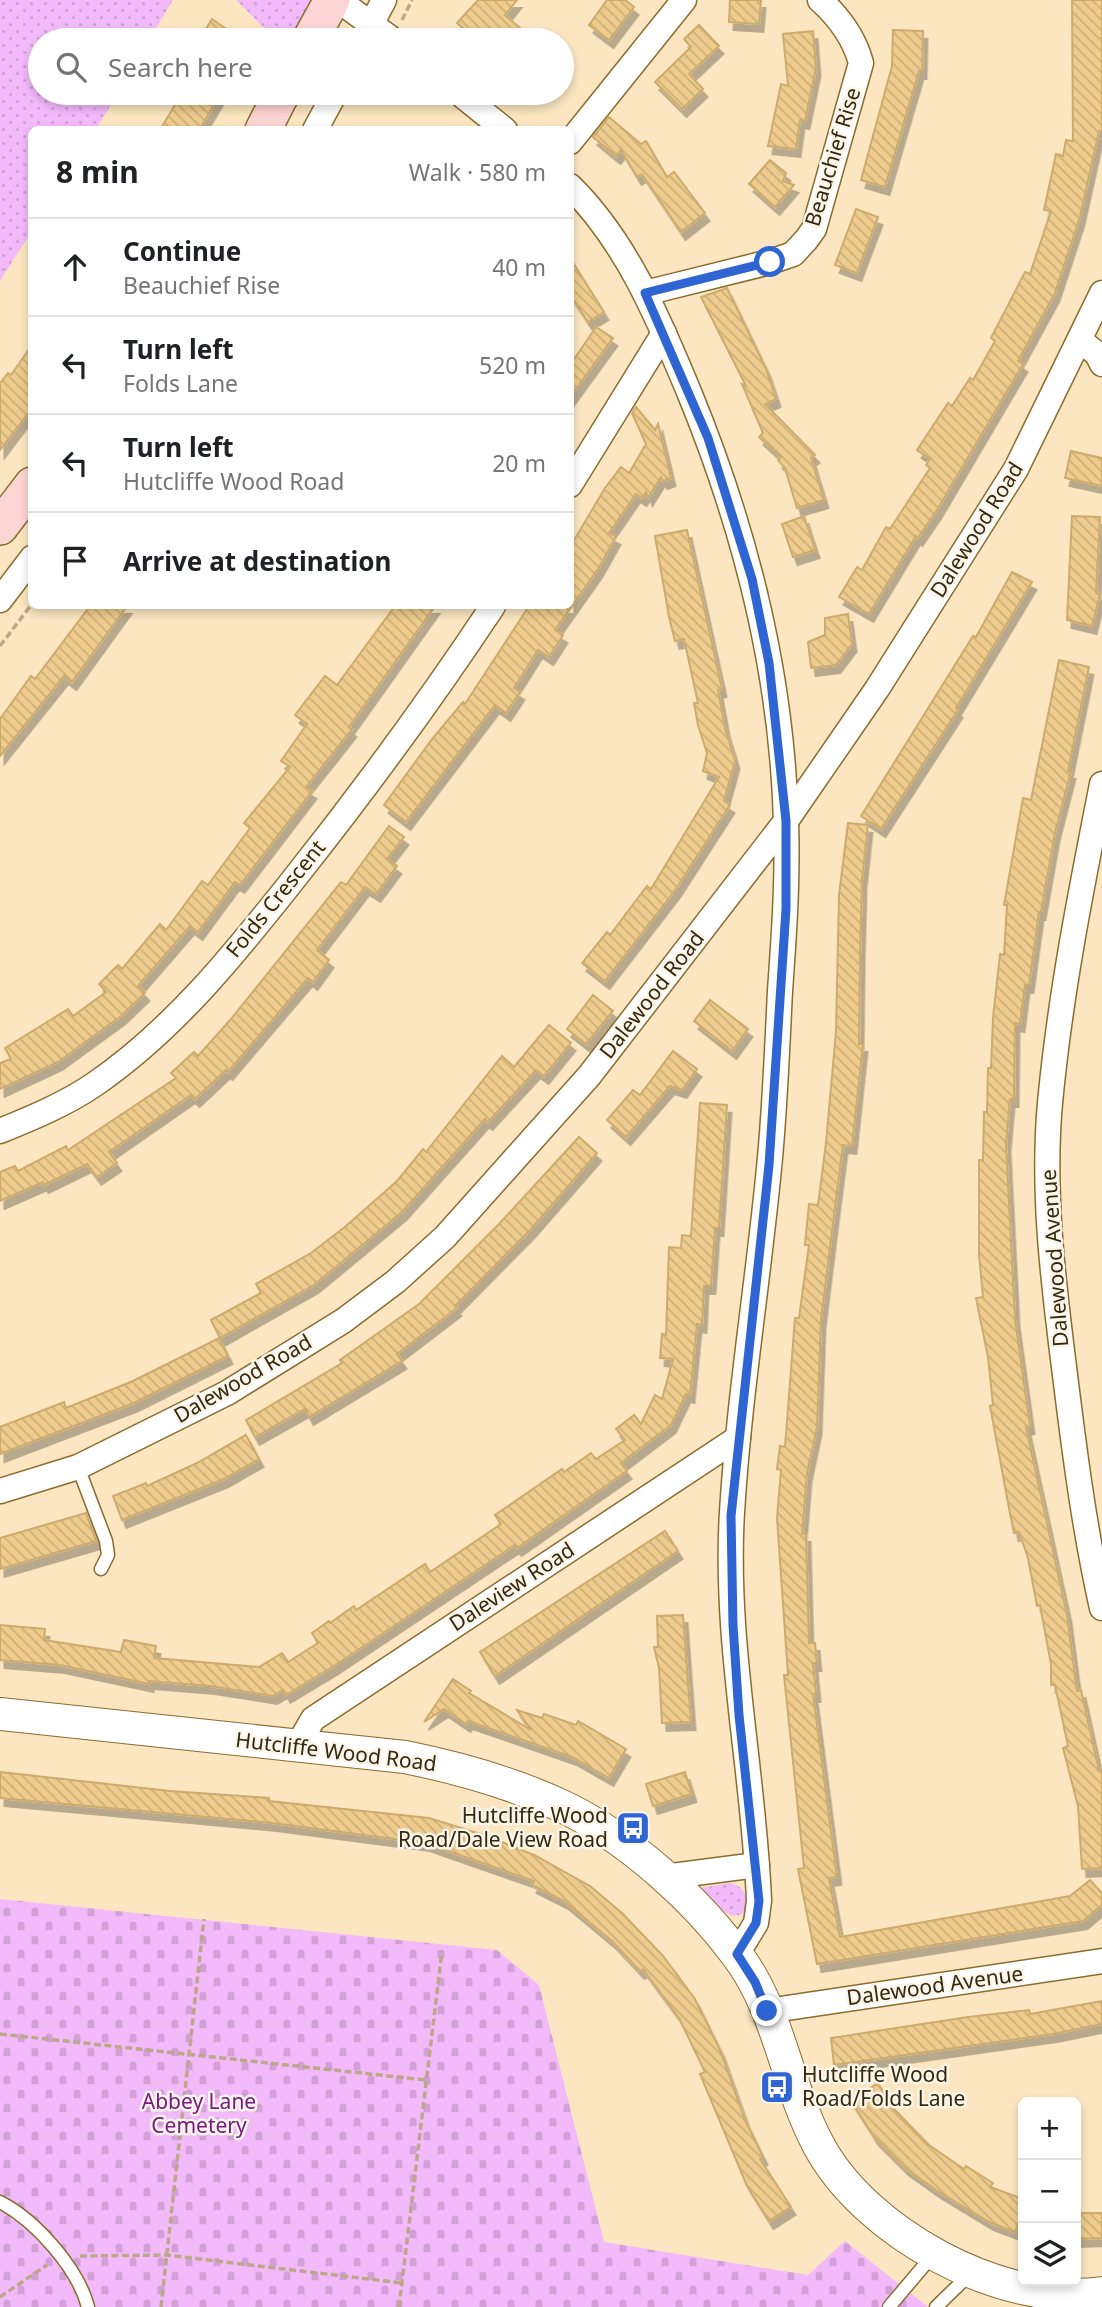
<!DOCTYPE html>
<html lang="en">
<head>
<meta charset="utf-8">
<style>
	body { margin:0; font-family:"Noto Sans",sans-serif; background:#f2f2f2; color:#202124 }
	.controls { position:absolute; right:21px; bottom:21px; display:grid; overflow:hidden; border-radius:10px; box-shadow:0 4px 10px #0003 }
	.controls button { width:63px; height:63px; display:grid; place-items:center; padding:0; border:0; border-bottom:2px solid #e0e0e0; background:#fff; color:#202124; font:35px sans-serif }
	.stop { position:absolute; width:21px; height:21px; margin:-16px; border:5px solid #2f65d3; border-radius:50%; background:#fff }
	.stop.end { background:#2f65d3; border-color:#fff; box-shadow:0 2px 7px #0008 }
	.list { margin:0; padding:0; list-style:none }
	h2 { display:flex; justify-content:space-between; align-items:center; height:91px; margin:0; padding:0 28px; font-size:30px }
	h2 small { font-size:23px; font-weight:400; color:#757577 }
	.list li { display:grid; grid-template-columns:46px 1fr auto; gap:21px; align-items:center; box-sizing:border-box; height:98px; padding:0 28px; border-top:2px solid #e0e0e0 }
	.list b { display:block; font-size:26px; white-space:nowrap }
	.list p { margin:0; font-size:23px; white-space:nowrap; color:#757577 }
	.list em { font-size:23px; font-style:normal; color:#757577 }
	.icon { flex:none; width:38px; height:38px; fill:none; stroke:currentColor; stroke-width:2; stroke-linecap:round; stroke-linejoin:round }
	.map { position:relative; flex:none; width:1102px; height:2307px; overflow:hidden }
	.search { position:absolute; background:#fff; box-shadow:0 4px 10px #0003; left:28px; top:28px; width:546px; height:77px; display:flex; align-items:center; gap:18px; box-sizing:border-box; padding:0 24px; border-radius:38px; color:#757577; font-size:26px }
	.panel { position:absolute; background:#fff; box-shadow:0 4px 10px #0003; left:28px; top:126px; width:546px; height:483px; border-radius:10px }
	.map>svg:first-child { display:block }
	.green { fill:url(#green-dots) }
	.cemetery { fill:url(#cemetery-stones) }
	.building { fill:url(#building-back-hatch); stroke:#cdab6c; stroke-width:2; filter:url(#shadow) }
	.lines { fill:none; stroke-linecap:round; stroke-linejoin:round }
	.service-casing { stroke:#8b6c2d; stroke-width:15 }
	.minor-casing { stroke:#8b6c2d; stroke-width:27 }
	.tertiary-casing { stroke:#8b6c2d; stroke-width:34 }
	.secondary-casing { stroke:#8b6c2d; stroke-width:38 }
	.path { stroke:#bba887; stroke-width:3.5; stroke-dasharray:7 3.5; stroke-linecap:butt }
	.service { stroke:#fff; stroke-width:12 }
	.minor { stroke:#fff; stroke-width:24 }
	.tertiary { stroke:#fff; stroke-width:32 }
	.secondary { stroke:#fdd5d4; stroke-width:35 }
	.route { stroke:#2f65d3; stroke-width:9 }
	.labels { text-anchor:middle; stroke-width:5; stroke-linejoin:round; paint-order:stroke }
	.street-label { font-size:21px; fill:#35280e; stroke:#fcf5e9 }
	.poi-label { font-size:21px; fill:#35280e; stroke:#fcf5e9; text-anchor:end }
	.park-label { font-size:21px; fill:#781785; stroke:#fcf5e9 }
</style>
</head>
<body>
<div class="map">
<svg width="1102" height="2307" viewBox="0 0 1102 2307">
	<defs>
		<pattern id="green-dots" width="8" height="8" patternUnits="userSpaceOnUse" patternTransform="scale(1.75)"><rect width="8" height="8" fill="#f3bafb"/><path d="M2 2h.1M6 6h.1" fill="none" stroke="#d1a0d6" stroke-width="1.8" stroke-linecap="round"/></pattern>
		<pattern id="cemetery-stones" width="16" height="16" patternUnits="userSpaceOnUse" patternTransform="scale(1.75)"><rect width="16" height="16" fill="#f3bafb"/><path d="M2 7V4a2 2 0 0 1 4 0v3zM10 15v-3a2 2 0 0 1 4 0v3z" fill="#d1a0d6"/></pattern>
		<pattern id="building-back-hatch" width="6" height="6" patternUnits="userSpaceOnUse" patternTransform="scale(1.75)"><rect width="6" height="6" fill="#eecc8d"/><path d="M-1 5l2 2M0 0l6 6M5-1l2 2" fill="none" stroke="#cdaf78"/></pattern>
		<filter id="shadow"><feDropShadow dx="4.5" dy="8" stdDeviation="0" flood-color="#0004"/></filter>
	</defs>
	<rect width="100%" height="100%" fill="#fbe6c1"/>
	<g class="green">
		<path d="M0,0h173l-24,40h-109v53h78l-22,36 -64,1 -1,102 -31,49z"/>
		<path d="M236,0h79l1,40h-40z"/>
		<path d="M729,1883c17,4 17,11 17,27 -16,17 -33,-10 -45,-22z"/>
	</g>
	<path class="cemetery" d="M0,1899l497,51 42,35 65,257 204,33 37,-34 83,66h-928z"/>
	<g class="building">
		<path d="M478,0h39l-12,15 29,25h-58l-19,-17z"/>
		<path d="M607,0h18l9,7 -25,33 -20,-15z"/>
		<path d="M730,0h31l-2,24 -30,-2z"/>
		<path d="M1072,0h30v131h-3l-19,86 -25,76 -37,68 5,3 -86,146 -19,28 -2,-2 -47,78 -30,-17 18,-30 5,3 24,-43 4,2 40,-61 -4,-3 4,-6 -13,-9 31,-47 4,3 18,-28 3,2 22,-39 -4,-3 34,-66 5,2 21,-63 -7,-1 12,-56 7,2 3,-16 7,1z"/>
		<path d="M212,19l30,21h-43z"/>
		<path d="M699,25l20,21 -30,28 14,15 -21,20 -27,-27 36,-35 -7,-8z"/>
		<path d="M893,30l30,1 -1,40h-3l-34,116 -24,-7 31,-114z"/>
		<path d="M813,31l3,37 -11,53 -5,-1 -4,29 -28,-3 13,-62 7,2 -5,-52z"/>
		<path d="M182,93h39l-22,37h-39z"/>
		<path d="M609,117l32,27 5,-3 21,36 7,-5 31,41 -24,19 -39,-58 -5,3 -16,-27 -5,6 -23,-19z"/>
		<path d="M770,160l16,13 -3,8 11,4 -19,22 -26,-23z"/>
		<path d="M856,209l22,8 -21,56 -22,-8z"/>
		<path d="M570,258l34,54 -16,10 -18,-27z"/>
		<path d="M727,288l39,81 10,30 -11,5 50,51 -4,3 13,42 -27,8 -12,-40 -7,-8 3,-3 -22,-20 4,-4 -21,-49 4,2 -45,-89z"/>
		<path d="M596,327l17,11 -43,59v-32z"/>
		<path d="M32,345v63l-32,42v-67l8,-10 3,2z"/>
		<path d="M636,407l19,23 3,-6 13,54 -8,3 -2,-4 -13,21 -2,-6 -4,6 -6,-4 -27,39 7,4 -18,32 -43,61 8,5 -14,22 -11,-7 -24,38 6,4 -14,21 -11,-8 -89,117 -22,-17 48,-66 31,-37 2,2 64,-98h41v-59l35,-59 16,-21 8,6 17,-29 -14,-31z"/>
		<path d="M1071,451l31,7v28l-37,-8z"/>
		<path d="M804,516l11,34 -22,7 -11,-33z"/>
		<path d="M1072,516l28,1 -4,76 4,1 -8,32 -25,-6z"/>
		<path d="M687,530l35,159 -4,1 7,38 10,33 -11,40 6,4 -54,84 -71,92 -23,-18 25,-31 3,3 37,-49 4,3 68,-112 -16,-6 4,-18 -9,-28 -4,-22h4l-14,-64 -9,2 -6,-24 -14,-81z"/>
		<path d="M1012,572l20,10 -76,126 2,2 -77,119 -20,-13 112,-180 3,1z"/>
		<path d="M90,606h37l-55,76 -8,-6 -64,80v-37l31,-43 4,3z"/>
		<path d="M395,606h40l-86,121 3,2 -46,58 6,4 -72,94 -5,-3 -37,50 -8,-6 -52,60 7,7 -24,23 -63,46 -58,27v-26l11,-4 -6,-11 63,-39 5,7 33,-24 -7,-8 19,-19 4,4 38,-45 6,6 36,-49 6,4 42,-57 -6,-5 46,-56 -9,-6 26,-37 -12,-9 30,-39 12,9z"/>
		<path d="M848,614l4,30 -16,21 -25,3 -3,-26 17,-7v-17z"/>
		<path d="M1059,660l30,7 -21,104h3l-16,62 -14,79h-2l-10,73h-4l-5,39 -5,-1 -1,76h-4l-4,45 9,175 15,107 -4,1 41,188 10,76 4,-1 18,81h3v97l-20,1 -4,-63 -15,-58 5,-2 -13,-61h-4v-21l-11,-59 -3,1 -9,-48 -9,-26 -5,1 -5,-25 -19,-102 3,-1 -5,-48 -12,-59 7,-1 -4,-42v-95h4l1,-48h3l1,-44h3l2,-50 7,-64 4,1 3,-50h-3l19,-107 8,2z"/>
		<path d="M848,823l20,2 -6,55 -2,76 -1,88h4l-11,102 -9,-1 -8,62 -14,113 -4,107 -10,47 -5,60h4l3,109h6l2,20h-4l3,31h-3l24,183 -8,1 11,59 230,-41 20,-16 12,13v12l-19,16 -266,43 -19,-95 6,-1 -20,-193h4l-11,-157 4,-48 -4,-1 3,-23 5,1 10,-129h4l10,-73h-4l4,-41 9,1 8,-62 10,-112 3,-136z"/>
		<path d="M389,826l15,11 -17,22 10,7 -21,28 -11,-7 -48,63 12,10 -16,22 -5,-4 -80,94 -2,-2 -31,29 -4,-4 -82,57 8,11 -20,14 -10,-13 -43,21 -1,-3 -43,19v-29l15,-6 3,5 48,-25 2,4 108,-72 -5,-5 23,-21 4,4 33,-37 110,-137 5,3z"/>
		<path d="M593,995l20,16 -27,33 -19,-15z"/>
		<path d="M710,1000l38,29 -16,22 -38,-30z"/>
		<path d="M549,1025l22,18 -27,33 -8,-6 -48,52 -3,-3 -83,93 -88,73 -94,53 -9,-18 50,-27 -5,-9 55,-31 35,-27 51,-45 26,-32 3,3 76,-96 12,11z"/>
		<path d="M673,1051l24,18 -15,21 -12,-4 -44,51 -19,-17 26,-30 7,5z"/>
		<path d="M700,1103l27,2 -8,123h-4l-4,58h-7l-2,39 -5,-1 -7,71 -4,-1 -15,31 -50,38 6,8 -110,77 -2,-3 -181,121 -48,29 -3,-5 -10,6 -63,-10 -61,-5v3l-89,-19 -60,-5v-35l45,4 -1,11 77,12 3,-12 32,6 -2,12 105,9 23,-14 6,9 30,-19 -6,-10 17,-12 1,2 24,-17 2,4 69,-46 5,8 71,-48 -6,-9 67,-46 2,3 27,-19 5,6 29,-19 -9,-11 18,-14 7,9 14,-29 7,4 11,-40 -13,-1 2,-24 4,1 3,-88 12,1 1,-13 9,1z"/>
		<path d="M579,1137l18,16 -67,77 -75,76 2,2 -60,46 5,7 -93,56 -4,-8 -50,28 -9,-17 96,-57 -2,-3 79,-56 80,-80z"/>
		<path d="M219,1338l9,18 -94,47 -134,51v-27l64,-25 2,6 67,-27z"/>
		<path d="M246,1435l13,24 -35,20 -102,41 -9,-24 33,-13 1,3 50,-23z"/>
		<path d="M86,1513l10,28 -96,28v-31z"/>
		<path d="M665,1531l13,20 -183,125 -15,-24z"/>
		<path d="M683,1615l8,107 -29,1 -3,-55 -5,-21h4l-1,-31z"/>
		<path d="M453,1679l18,12 -2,2 62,37 -14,-20 25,8 2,-4 32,11 2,-4 48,28 -17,29 -37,-21 -104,-36 -2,3 -22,-15 -20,13z"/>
		<path d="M0,1772l170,19 99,7v3l160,17 58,18 47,19 56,31 32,27 41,43 32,43 25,51 25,70 18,37 -3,2 31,48 -22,14 -22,-35 -47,-112 5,-2 -26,-54 -36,-49 -3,2 -27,-29 -49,-41 -32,-16 2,-4 -109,-38 -153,-20 -272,-25z"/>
		<path d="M685,1772l7,22 -39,12 -7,-22z"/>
		<path d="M1102,2001v23l-49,10 -219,31 -3,-27 137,-21 61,-7 1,4z"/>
		<path d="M878,2083l17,27 34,35 35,24 2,-3 27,17 -3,4 33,12v12l-8,21 -26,-10 -53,-32 -31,-22 -31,-31 -23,-36z"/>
		<path d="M1076,2213h26v25l-26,1z"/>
	</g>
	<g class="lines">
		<g class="service-casing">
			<g id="service">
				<path d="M78,1467l28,74 2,14 -7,14"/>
				<path d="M0,2202c35,18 78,66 88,105"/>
				<path d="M889,2307l44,-52"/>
				<path d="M936,2307l34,-33"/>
			</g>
		</g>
		<g class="minor-casing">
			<g id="minor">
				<path d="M338,0l55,40"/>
				<path d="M363,40l21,-40"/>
				<path d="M459,93l46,37"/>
				<path d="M315,130l20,-37"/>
				<path d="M570,142l114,-142"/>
				<path d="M570,186c57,56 89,134 119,206 56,136 93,283 97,430 2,57 -2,113 -6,169 -3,59 -5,118 -11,177 -11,115 -30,229 -37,344 -8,131 22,259 27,389l-3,22 -19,31"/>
				<path d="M645,293l125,-31 23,-8 13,-14 8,-11 47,-166c-7,-26 -21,-45 -41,-63"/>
				<path d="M1081,341l16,13 5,10"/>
				<path d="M570,485l94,-152"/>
				<path d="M0,600l32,-42"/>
				<path d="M1102,784c-21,106 -42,212 -52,319 -8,88 3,177 14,264 10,81 20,161 38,241"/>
				<path d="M0,1131c32,-13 66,-27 95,-47 80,-55 142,-133 202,-209 69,-87 135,-177 196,-269"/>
				<path d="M0,1491l78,-24 149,-74 116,-72 52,-39 50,-45 144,-161 197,-255 91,-132 139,-220 86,-176"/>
				<path d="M298,1745l15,-26 425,-281"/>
				<path d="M664,1877l93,-12"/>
				<path d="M767,2011l335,-50"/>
			</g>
		</g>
		<g class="tertiary-casing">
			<path id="tertiary" d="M0,1714l405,43c54,11 111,27 161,51 63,31 130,91 171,147 42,55 49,129 81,189 46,88 183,163 284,149"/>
		</g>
		<g class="secondary-casing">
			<g id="secondary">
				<path d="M310,40l22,-40"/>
				<path d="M263,130l19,-37"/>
				<path d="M0,527l32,-42"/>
			</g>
		</g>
		<g class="path">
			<path d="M402,20l10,-20"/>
			<path d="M357,103l6,-10"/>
			<path d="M0,646l32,-42"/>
			<path d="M0,2034l426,46"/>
			<path d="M80,2256l86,-1 236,28"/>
			<path d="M0,2297l47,-32"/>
			<path d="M161,2307l43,-388"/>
			<path d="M399,2307l43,-356"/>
		</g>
		<use href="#service" class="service"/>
		<use href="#minor" class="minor"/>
		<use href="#tertiary" class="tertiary"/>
		<use href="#secondary" class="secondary"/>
	</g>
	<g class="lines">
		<path class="route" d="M767,2011l-12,-29 -18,-28 19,-31 3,-22 -20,-186 -6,-90 -2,-109 38,-351 17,-256v-88l-17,-158 -17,-84 -44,-141 -63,-145 125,-31"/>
	</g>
	<defs>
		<g id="bus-square" transform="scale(1.75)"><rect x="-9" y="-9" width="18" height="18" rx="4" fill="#2f65d3" stroke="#fcf5e9"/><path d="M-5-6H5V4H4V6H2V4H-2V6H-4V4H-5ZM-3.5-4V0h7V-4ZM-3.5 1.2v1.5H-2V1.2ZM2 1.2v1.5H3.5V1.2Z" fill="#fff"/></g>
	</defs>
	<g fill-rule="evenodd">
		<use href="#bus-square" x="633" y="1828"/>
		<use href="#bus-square" x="777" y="2087"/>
	</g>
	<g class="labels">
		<g class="street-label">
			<text transform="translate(833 157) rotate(-73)" y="7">Beauchief Rise</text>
			<text transform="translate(977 530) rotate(-58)" y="7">Dalewood Road</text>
			<text transform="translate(276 899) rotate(-51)" y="7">Folds Crescent</text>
			<text transform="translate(652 995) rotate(-52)" y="7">Dalewood Road</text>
			<text transform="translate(1055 1258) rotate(-94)" y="7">Dalewood Avenue</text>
			<text transform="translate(243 1379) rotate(-30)" y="7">Dalewood Road</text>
			<text transform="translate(512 1587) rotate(-33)" y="7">Daleview Road</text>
			<text transform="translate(336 1752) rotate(7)" y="7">Hutcliffe Wood Road</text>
			<text transform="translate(935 1986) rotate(-8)" y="7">Dalewood Avenue</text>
		</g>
		<g class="poi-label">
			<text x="608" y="1823">Hutcliffe Wood<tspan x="608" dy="24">Road/Dale View Road</tspan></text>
			<text x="802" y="2082" text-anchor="start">Hutcliffe Wood<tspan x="802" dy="24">Road/Folds Lane</tspan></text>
		</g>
		<g class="park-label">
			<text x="199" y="2109">Abbey Lane<tspan x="199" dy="24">Cemetery</tspan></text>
		</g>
	</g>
</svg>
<div class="controls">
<button>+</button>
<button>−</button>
<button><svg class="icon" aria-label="layers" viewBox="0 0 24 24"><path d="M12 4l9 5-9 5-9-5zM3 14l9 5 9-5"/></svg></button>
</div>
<div class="stop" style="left:770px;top:262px"></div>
<div class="stop end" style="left:767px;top:2011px"></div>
<div class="search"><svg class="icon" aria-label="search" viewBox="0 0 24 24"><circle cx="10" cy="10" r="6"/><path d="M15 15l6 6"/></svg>Search here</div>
<section class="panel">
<h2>8 min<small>Walk · 580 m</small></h2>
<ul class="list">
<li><svg class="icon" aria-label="ahead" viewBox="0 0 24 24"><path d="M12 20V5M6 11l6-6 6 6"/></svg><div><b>Continue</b><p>Beauchief Rise</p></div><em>40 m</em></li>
<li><svg class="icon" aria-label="left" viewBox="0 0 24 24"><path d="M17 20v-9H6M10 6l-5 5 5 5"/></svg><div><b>Turn left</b><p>Folds Lane</p></div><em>520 m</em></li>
<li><svg class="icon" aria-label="left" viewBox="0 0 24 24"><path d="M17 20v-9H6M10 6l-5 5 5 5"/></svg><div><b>Turn left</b><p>Hutcliffe Wood Road</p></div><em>20 m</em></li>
<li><svg class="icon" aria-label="arrive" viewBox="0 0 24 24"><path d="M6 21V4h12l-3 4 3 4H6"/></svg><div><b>Arrive at destination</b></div></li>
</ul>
</section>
</div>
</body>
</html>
